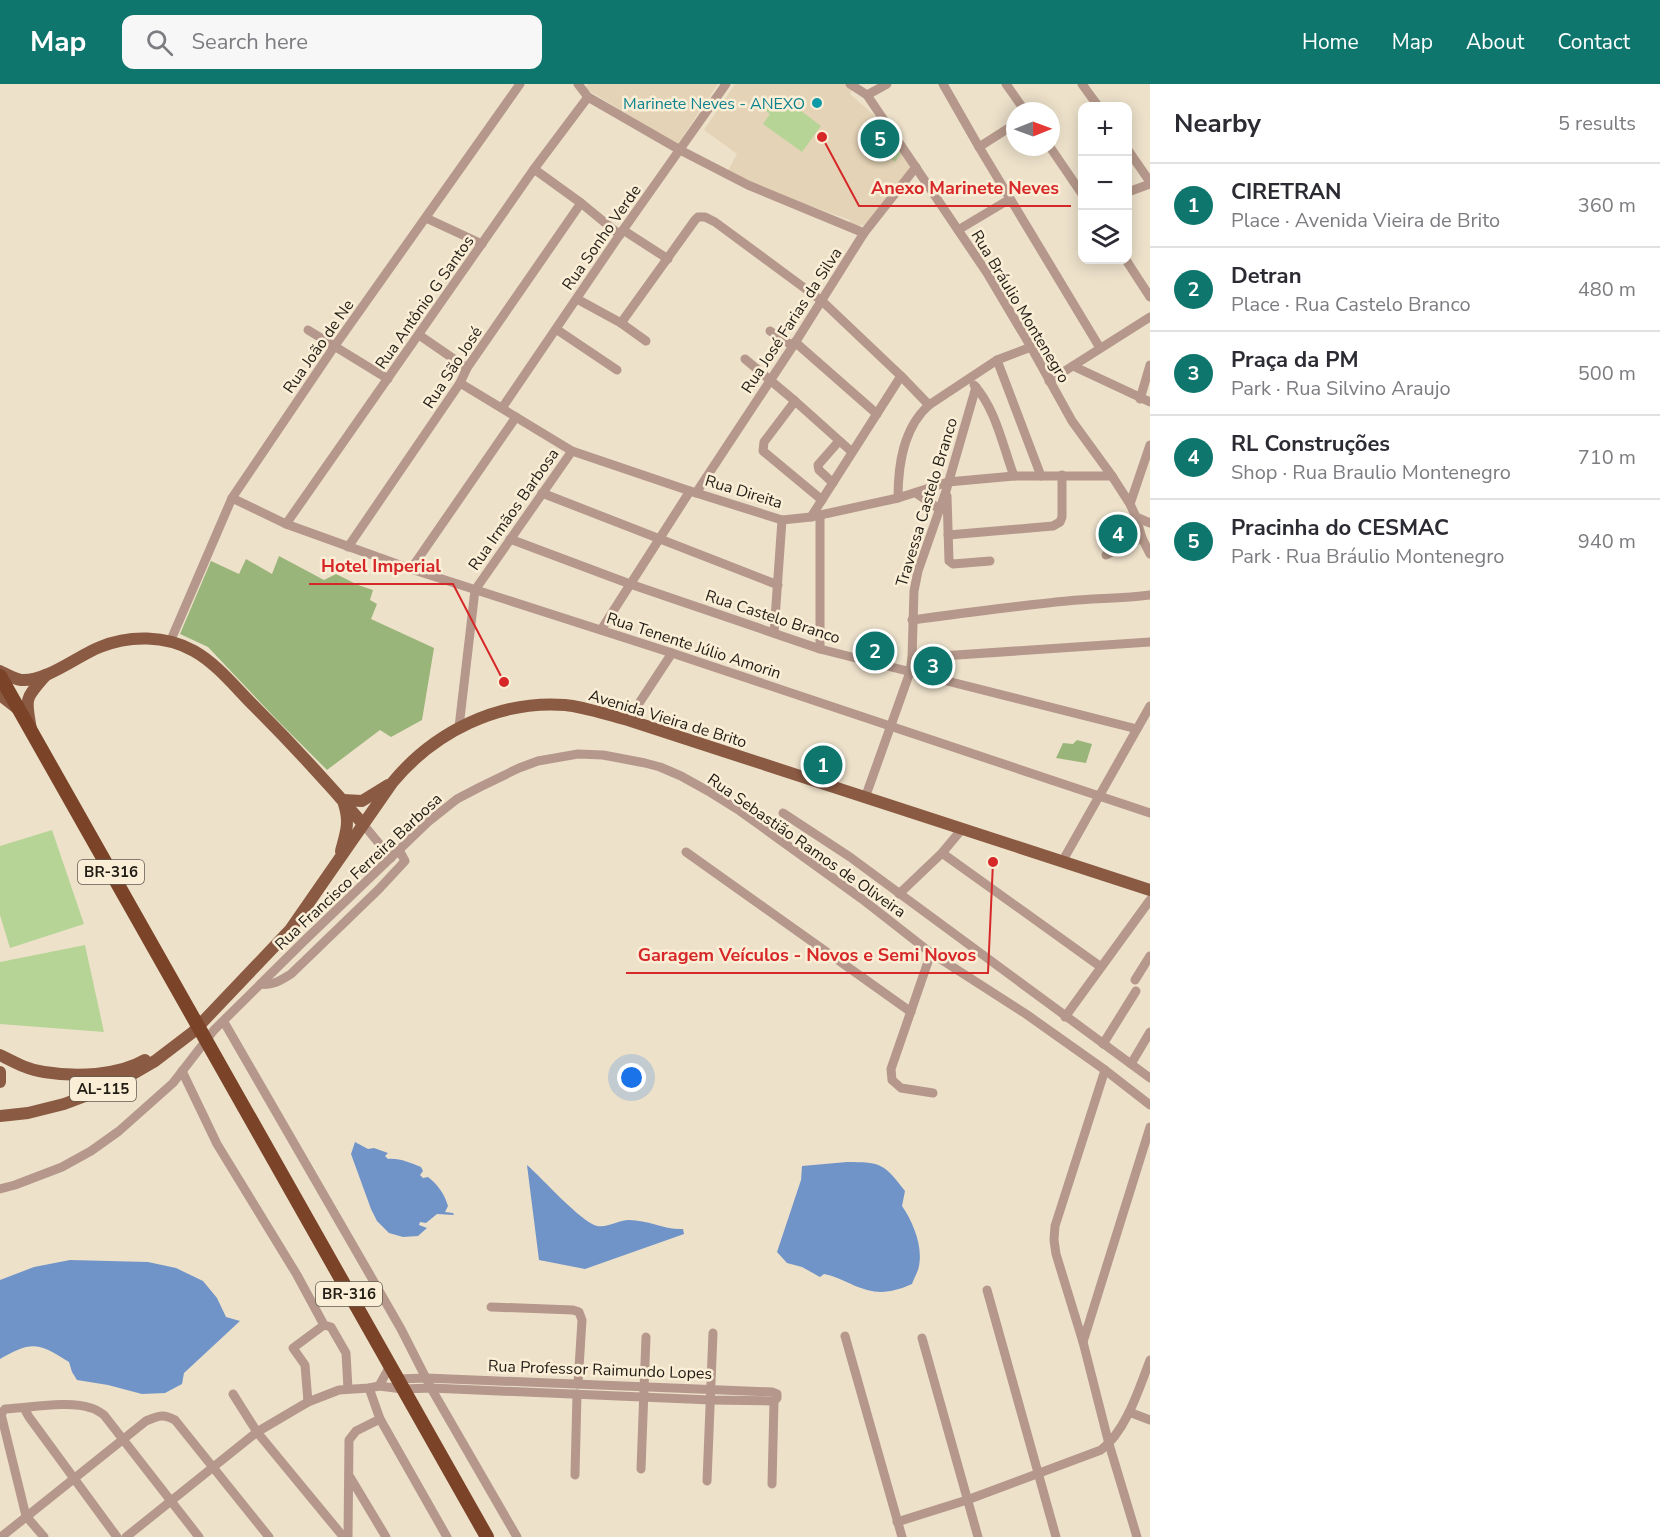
<!DOCTYPE html>
<html lang="en">
<head>
<meta charset="utf-8">
<style>
	body { margin:0; font-family:"Nunito Sans",sans-serif; background:#f7f7f7; color:#2b2b33 }
	.controls { position:absolute; right:18px; top:18px; display:grid; overflow:hidden; border-radius:12px; box-shadow:0 3px 15px #0003 }
	.controls button { width:54px; height:54px; display:grid; place-items:center; padding:0; border:0; border-bottom:2px solid #e1e1e2; background:#fff; color:#2b2b33; font:30px sans-serif }
	.compass { position:absolute; left:1006px; top:18px; width:54px; height:54px; border-radius:50%; background:#fff; box-shadow:0 3px 15px #0003; rotate:89deg }
	.you { position:absolute; left:632px; top:994px; width:21px; height:21px; margin:-15px; border:4px solid #fff; border-radius:50%; background:#1a73e8; box-shadow:0 0 0 9px #1a73e833 }
	.badge { display:grid; place-items:center; width:39px; height:39px; border-radius:50%; background:#0f766e; color:#fff; font-size:20px; font-weight:700 }
	.pin { position:absolute; translate:-50% -50%; border:3px solid #fff; box-shadow:0 2px 6px #0006 }
	.list { margin:0; padding:0; list-style:none }
	h2 { display:flex; justify-content:space-between; align-items:center; height:78px; margin:0; padding:0 24px; font-size:26px }
	h2 small { font-size:20px; font-weight:400; color:#7c7c81 }
	.list li { display:grid; grid-template-columns:39px 1fr auto; gap:18px; align-items:center; box-sizing:border-box; height:84px; padding:0 24px; border-top:2px solid #e1e1e2 }
	.list b { display:block; font-size:22px; white-space:nowrap }
	.list p { margin:0; font-size:20px; white-space:nowrap; color:#7c7c81 }
	.list em { font-size:20px; font-style:normal; color:#7c7c81 }
	.icon { flex:none; width:33px; height:33px; fill:none; stroke:currentColor; stroke-width:2; stroke-linecap:round; stroke-linejoin:round }
	.map { position:relative; flex:none; width:1150px; height:1453px; overflow:hidden }
	header { display:flex; align-items:center; gap:36px; box-sizing:border-box; height:84px; padding:0 30px; background:#0f766e; color:#fff }
	header strong { font-size:28px }
	nav { display:flex; gap:33px; margin-inline-start:auto; font-size:21px }
	.search { width:420px; height:54px; background:#f7f7f7; display:flex; align-items:center; gap:15px; box-sizing:border-box; padding:0 21px; border-radius:12px; color:#7c7c81; font-size:22px }
	main { display:flex }
	aside { flex:1; background:#fff }
	.map>svg:first-child { display:block }
	.built { fill:#e4d3b6 }
	.green { fill:#b7d497 }
	.forest { fill:#9ab57a }
	.water { fill:#7194c8 }
	.lines { fill:none; stroke-linecap:round; stroke-linejoin:round }
	.minor { stroke:#b5988b; stroke-width:9 }
	.major { stroke:#8b5a43; stroke-width:12 }
	.highway { stroke:#7b4328; stroke-width:14 }
	.culture-dot { fill:#0f9aa8; stroke:#fbeed7; stroke-width:2 }
	.labels { text-anchor:middle; stroke-width:5; stroke-linejoin:round; paint-order:stroke }
	.shield { fill:#fbeed7; stroke:#625c4f; stroke-width:1.5 }
	.shield-label { font-size:15px; font-weight:bold; fill:#211d15 }
	.culture-label { font-size:16px; fill:#0d838f; stroke:#fbeed7; text-anchor:end }
	.street-label { font-size:16px; fill:#211d15; stroke:#fbeed7 }
	.leader { fill:none; stroke:#d62828; stroke-width:2 }
	.callout-dot { fill:#d62828; stroke:#fbeed7; stroke-width:2 }
	.callout-label { font-size:18px; text-anchor:middle; font-weight:bold; fill:#d62828; stroke:#fbeed7; stroke-width:5; stroke-linejoin:round; paint-order:stroke }
</style>
</head>
<body>
<header>
<strong>Map</strong>
<div class="search"><svg class="icon" aria-label="search" viewBox="0 0 24 24"><circle cx="10" cy="10" r="6"/><path d="M15 15l6 6"/></svg>Search here</div>
<nav><a>Home</a><a>Map</a><a>About</a><a>Contact</a></nav>
</header>
<main>
<div class="map">
<svg width="1150" height="1453" viewBox="0 0 1150 1453">
	<rect width="100%" height="100%" fill="#ede1ca"/>
	<g class="built">
		<path d="M588,0h130l-41,61 -92,-57z"/>
		<path d="M735,0h109l8,6 -2,4 27,24 37,50 -47,60 -6,-3 -6,2 -6,-4 1,-3 -37,-13 -63,-26 -22,-10 9,-17 -33,-24z"/>
	</g>
	<g class="green">
		<path d="M783,13l38,29 -19,26 -39,-28 7,-10 -5,-4 7,-11 6,5z"/>
		<path d="M877,34l25,33 -7,11 -31,-27z"/>
		<path d="M952,576l-3,19 -33,-9v-8z"/>
		<path d="M52,746l32,94 -74,24 -10,-33v-69z"/>
		<path d="M85,861l19,87 -104,-8v-62z"/>
	</g>
	<g class="forest">
		<path d="M279,472l45,24 12,-6 22,11 15,5 -3,10 7,4 -6,15 63,29 -12,72 -31,17 -11,-7 -53,40 -50,-50 -69,-73 -28,-13 31,-73 28,13 7,-15 26,15z"/>
		<path d="M1077,656l15,4 -6,19 -30,-5 7,-15 10,1z"/>
	</g>
	<g class="water">
		<path d="M355,1058l13,7 6,-1 14,5 -3,3 3,3c12,-1 22,4 33,8l2,4 -3,4 3,3 5,-1c10,8 16,16 20,29l-3,6 8,1 1,2 -17,-1 -11,9 -6,-1 -1,3 8,3 -9,8 -15,1 -14,-4 -12,-12 -6,-12 -20,-55z"/>
		<path d="M847,1078c35,0 37,2 58,29l-3,15c11,16 21,40 17,60 -1,6 -5,12 -7,18 -23,10 -37,11 -61,0 -9,-4 -17,-8 -27,-10l-4,3 -18,-10 -15,-4 -10,-11 24,-72 1,-14z"/>
		<path d="M527,1081c15,13 54,57 70,61 11,2 21,-6 32,-6 19,0 36,10 54,9l1,5 -99,35 -46,-9z"/>
		<path d="M70,1176l78,2 28,6 27,13 14,17 9,19 14,4 -56,52 -2,11 -17,9 -23,1 -34,-9 -31,-5 -5,-8 -3,-10c-30,-19 -37,-22 -69,-3v-79l34,-13z"/>
	</g>
	<g class="lines">
		<g class="minor">
			<path d="M578,0l10,13 92,53 68,35 116,48"/>
			<path d="M850,0l17,11 120,178 44,74 41,74 40,55 18,28 6,13 6,21 8,16"/>
			<path d="M943,0l36,63 121,201"/>
			<path d="M1006,0l19,27"/>
			<path d="M1082,0l16,22"/>
			<path d="M867,11l20,-11"/>
			<path d="M979,63l36,-23"/>
			<path d="M1050,63l32,47"/>
			<path d="M1128,66l22,32"/>
			<path d="M534,85l47,34 39,32"/>
			<path d="M1128,108l22,-8"/>
			<path d="M426,134l56,26"/>
			<path d="M623,146l45,29"/>
			<path d="M958,146l52,-31"/>
			<path d="M1126,176l24,37"/>
			<path d="M577,215l44,24 25,18"/>
			<path d="M621,239l74,-103 3,-3h7l10,5 107,79 79,75 28,29"/>
			<path d="M556,245l61,41"/>
			<path d="M308,246l80,49"/>
			<path d="M770,247l23,15"/>
			<path d="M419,251l48,33"/>
			<path d="M795,258l82,72"/>
			<path d="M745,275l50,42 57,51"/>
			<path d="M997,276l44,116"/>
			<path d="M1073,282l77,36"/>
			<path d="M1049,297l101,-64"/>
			<path d="M460,299l112,68 118,40 92,29 29,-3 87,-19 50,-16 66,-6h98"/>
			<path d="M974,301c22,24 29,62 40,91"/>
			<path d="M1140,315l10,-34"/>
			<path d="M795,317l-31,41 -1,9 59,49"/>
			<path d="M502,324l121,-178 103,-146"/>
			<path d="M833,399l-14,-13 -1,-5 21,-24"/>
			<path d="M542,409l236,92"/>
			<path d="M696,409l97,-147 71,-113 52,-66"/>
			<path d="M916,409l23,16"/>
			<path d="M947,412l2,65 4,3 37,-3"/>
			<path d="M232,414l54,26 125,45 261,84 478,160"/>
			<path d="M898,414c0,-33 5,-70 31,-93l68,-45 34,-13"/>
			<path d="M1130,420l20,-59"/>
			<path d="M811,433l90,-141"/>
			<path d="M1136,433l14,6"/>
			<path d="M286,440l248,-355 54,-72"/>
			<path d="M948,451l105,-9 7,-4 2,-5v-42"/>
			<path d="M510,455l120,45 190,65 317,80"/>
			<path d="M348,463l112,-164 7,-15 114,-165"/>
			<path d="M1106,471l36,-17"/>
			<path d="M411,485l105,-152"/>
			<path d="M912,536c52,-7 103,-14 155,-19 28,-3 55,-2 83,-6"/>
			<path d="M601,546l89,-139"/>
			<path d="M774,549l8,-113"/>
			<path d="M170,558l62,-144 102,-151 186,-263"/>
			<path d="M820,565v-134"/>
			<path d="M912,574l238,-16"/>
			<path d="M628,636l44,-67"/>
			<path d="M459,643l16,-137 97,-139"/>
			<path d="M865,714l45,-126 2,-14 2,-67 4,-20 28,-80 30,-104"/>
			<path d="M783,729l67,44 300,221"/>
			<path d="M363,740l28,34"/>
			<path d="M686,768l225,160"/>
			<path d="M942,769l159,114"/>
			<path d="M1062,778l88,-156"/>
			<path d="M899,810l43,-41 20,-24"/>
			<path d="M931,869l-40,116 1,11 9,8 32,5"/>
			<path d="M1135,896l15,-24"/>
			<path d="M261,900c12,2 20,-4 30,-10l88,-85 26,-28 -6,-11"/>
			<path d="M1065,933l85,-117"/>
			<path d="M224,938l142,246 35,61 30,59 86,149"/>
			<path d="M1103,960l33,-53"/>
			<path d="M1131,980l19,-32"/>
			<path d="M1105,986l-50,156 -1,14 2,14 27,88 26,102 28,93"/>
			<path d="M182,987l35,73 80,131 27,50 7,2 15,26 2,36"/>
			<path d="M0,1105l15,-4 47,-18 29,-16 28,-20 54,-48 41,-53 90,-89 124,-119 29,-23 23,-12 39,-19 19,-7 40,-7 25,1 42,8 15,4 21,9 27,15 32,20 122,88 69,54 95,61 79,56 45,35"/>
			<path d="M987,1206l69,247"/>
			<path d="M491,1223l82,3 6,2 3,8 -4,64"/>
			<path d="M845,1252l57,201"/>
			<path d="M922,1254l56,199"/>
			<path d="M1083,1258l67,-215"/>
			<path d="M398,1295l28,-1 346,14 5,2v4l-3,3 -2,83"/>
			<path d="M379,1302l24,3 28,-1 280,12 63,1"/>
			<path d="M369,1304l11,31 67,118"/>
			<path d="M233,1310l24,38 84,102"/>
			<path d="M308,1318l-3,-37 -12,-17 31,-23"/>
			<path d="M24,1324l5,9 88,120"/>
			<path d="M1129,1328l21,8"/>
			<path d="M641,1385l5,-132"/>
			<path d="M575,1391l2,-81"/>
			<path d="M350,1393l36,60"/>
			<path d="M707,1397l6,-148"/>
			<path d="M897,1438l70,-22 134,-50c25,-19 38,-61 49,-90"/>
			<path d="M1,1453l145,-116c12,-5 17,-8 29,-1l94,117"/>
			<path d="M44,1453l-18,-21 -25,-102 4,-5c24,-1 64,-9 86,-1 4,1 9,4 13,7l95,122"/>
			<path d="M126,1453l131,-105 51,-30 31,-12 30,-2 10,-2 11,-20"/>
			<path d="M348,1453l1,-97 7,-9 24,-12"/>
		</g>
		<g class="major">
			<path d="M0,587c6,3 14,8 21,9 25,2 56,-24 79,-33 29,-12 66,-12 94,4 23,13 41,36 60,55 38,38 74,77 109,118"/>
			<path d="M0,611l18,14"/>
			<path d="M31,645c-6,-32 -6,-30 15,-54"/>
			<path d="M343,716l19,1 26,-16"/>
			<path d="M341,767c5,-19 9,-28 3,-47"/>
			<path d="M0,971c14,7 28,15 44,17 31,5 74,4 101,-12"/>
			<path d="M0,988v10"/>
			<path d="M0,1032l28,-3 36,-9 48,-18 43,-25 38,-29 97,-102 102,-147c42,-51 106,-83 173,-78 21,2 42,10 63,15l522,170"/>
		</g>
		<path class="highway" d="M0,592l487,861"/>
	</g>
	<circle class="culture-dot" cx="817" cy="19" r="6"/>
	<g class="labels">
		<g class="shield">
			<rect x="78" y="776" width="66" height="24" rx="4.5"/>
			<rect x="70" y="993" width="66" height="24" rx="4.5"/>
			<rect x="316" y="1198" width="66" height="24" rx="4.5"/>
		</g>
		<g class="shield-label">
			<text x="111" y="793">BR-316</text>
			<text x="103" y="1010">AL-115</text>
			<text x="349" y="1215">BR-316</text>
		</g>
		<g class="culture-label">
			<text x="805" y="25">Marinete Neves - ANEXO</text>
		</g>
		<g class="street-label">
			<text transform="translate(601 153) rotate(-55)" y="6">Rua Sonho Verde</text>
			<text transform="translate(424 218) rotate(-55)" y="6">Rua Antônio G Santos</text>
			<text transform="translate(1021 222) rotate(59)" y="6">Rua Bráulio Montenegro</text>
			<text transform="translate(791 236) rotate(-57)" y="6">Rua José Farias da Silva</text>
			<text transform="translate(318 262) rotate(-55)" y="6">Rua João de Ne</text>
			<text transform="translate(452 283) rotate(-57)" y="6">Rua São José</text>
			<text transform="translate(744 407) rotate(17)" y="6">Rua Direita</text>
			<text transform="translate(926 418) rotate(-73)" y="6">Travessa Castelo Branco</text>
			<text transform="translate(513 425) rotate(-55)" y="6">Rua Irmãos Barbosa</text>
			<text transform="translate(773 532) rotate(18)" y="6">Rua Castelo Branco</text>
			<text transform="translate(694 561) rotate(18)" y="6">Rua Tenente Júlio Amorin</text>
			<text transform="translate(668 634) rotate(17)" y="6">Avenida Vieira de Brito</text>
			<text transform="translate(807 761) rotate(35)" y="6">Rua Sebastião Ramos de Oliveira</text>
			<text transform="translate(358 787) rotate(-43)" y="6">Rua Francisco Ferreira Barbosa</text>
			<text transform="translate(600 1285) rotate(2)" y="6">Rua Professor Raimundo Lopes</text>
		</g>
	</g>
	<path class="leader" d="M822 53L859 122H1071M504 598L453 500H309M993 778L988 889H626"/>
	<g class="callout-dot">
		<circle cx="822" cy="53" r="6"/>
		<circle cx="504" cy="598" r="6"/>
		<circle cx="993" cy="778" r="6"/>
	</g>
	<g class="callout-label">
		<text x="965" y="110">Anexo Marinete Neves</text>
		<text x="381" y="488">Hotel Imperial</text>
		<text x="807" y="877">Garagem Veículos - Novos e Semi Novos</text>
	</g>
</svg>
<div class="controls">
<button>+</button>
<button>−</button>
<button><svg class="icon" aria-label="layers" viewBox="0 0 24 24"><path d="M12 4l9 5-9 5-9-5zM3 14l9 5 9-5"/></svg></button>
</div>
<svg class="compass" viewBox="-18 -18 36 36"><path d="M0-13l5 13h-10z" fill="#e53935"/><path d="M0 13l5-13h-10z" fill="#7c7c81"/></svg>
<div class="you"></div>
<div class="pin badge" style="left:823px;top:681px">1</div>
<div class="pin badge" style="left:875px;top:567px">2</div>
<div class="pin badge" style="left:933px;top:582px">3</div>
<div class="pin badge" style="left:1118px;top:450px">4</div>
<div class="pin badge" style="left:880px;top:55px">5</div>
</div>
<aside>
<h2>Nearby<small>5 results</small></h2>
<ul class="list">
<li><span class="badge">1</span><div><b>CIRETRAN</b><p>Place · Avenida Vieira de Brito</p></div><em>360 m</em></li>
<li><span class="badge">2</span><div><b>Detran</b><p>Place · Rua Castelo Branco</p></div><em>480 m</em></li>
<li><span class="badge">3</span><div><b>Praça da PM</b><p>Park · Rua Silvino Araujo</p></div><em>500 m</em></li>
<li><span class="badge">4</span><div><b>RL Construções</b><p>Shop · Rua Braulio Montenegro</p></div><em>710 m</em></li>
<li><span class="badge">5</span><div><b>Pracinha do CESMAC</b><p>Park · Rua Bráulio Montenegro</p></div><em>940 m</em></li>
</ul>
</aside>
</main>
</body>
</html>
